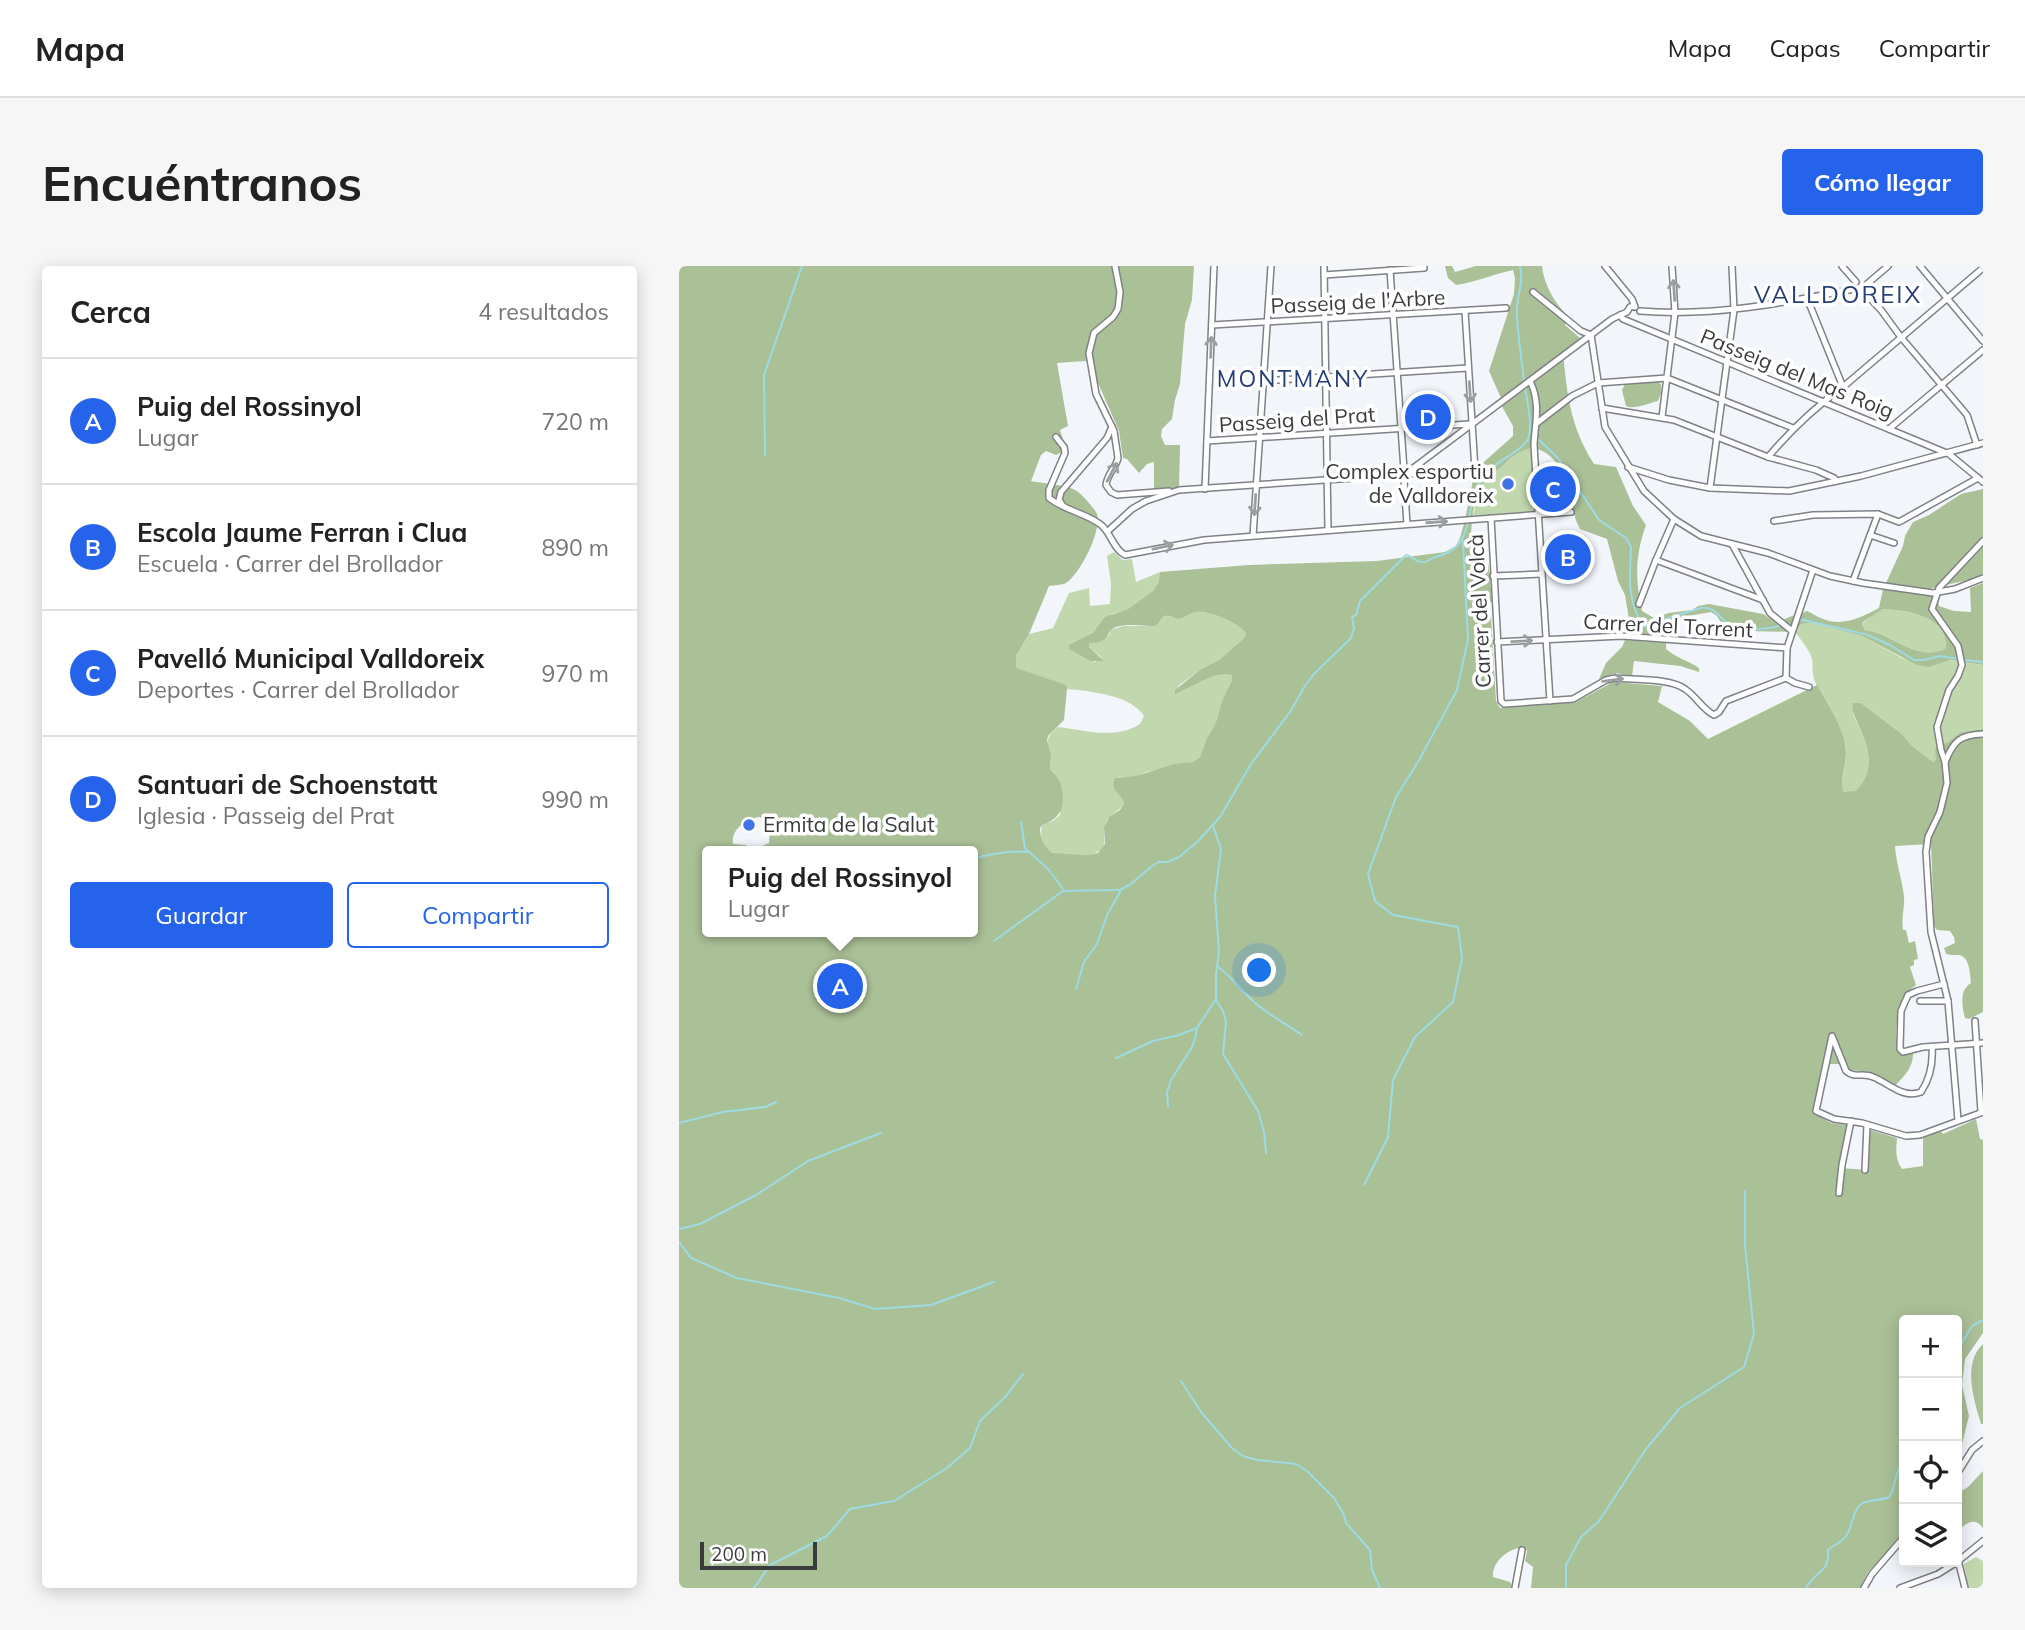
<!DOCTYPE html>
<html lang="es">
<head>
<meta charset="utf-8">
<style>
	body { margin:0; font-family:Mulish,sans-serif; background:#f6f6f6; color:#222 }
	.controls { position:absolute; right:21px; bottom:21px; display:grid; overflow:hidden; border-radius:7px; box-shadow:0 4px 18px #0003 }
	.controls button { width:63px; height:63px; display:grid; place-items:center; padding:0; border:0; border-bottom:2px solid #e0e0e0; background:#fff; color:#222; font:35px sans-serif }
	.scale { position:absolute; left:21px; bottom:18px; width:117px; box-sizing:border-box; padding-left:7px; border:4px solid #3a3b3d; border-top:0; font-size:19px; line-height:24px; white-space:nowrap; color:#3a3b3d; -webkit-text-stroke:5px #fff; paint-order:stroke }
	.you { position:absolute; left:581px; top:705px; width:24px; height:24px; margin:-18px; border:5px solid #fff; border-radius:50%; background:#1a73e8; box-shadow:0 0 0 10px #1a73e833 }
	.badge { display:grid; place-items:center; width:46px; height:46px; border-radius:50%; background:#2563eb; color:#fff; font-size:23px; font-weight:700 }
	.pin { position:absolute; translate:-50% -50%; border:4px solid #fff; box-shadow:0 2px 7px #0006 }
	.popup { position:absolute; left:23px; top:580px; width:276px; height:91px; box-sizing:border-box; display:grid; place-content:center; border-radius:7px; background:#fff; filter:drop-shadow(0 2px 5px #0005); font-size:23px; white-space:nowrap; color:#767676 }
	.popup b { font-size:26px; color:#222 }
	.popup::after { content:''; position:absolute; left:50%; top:100%; margin-left:-14px; border:14px solid transparent; border-top-color:#fff }
	.list { margin:0; padding:0; list-style:none }
	h2 { display:flex; justify-content:space-between; align-items:center; height:91px; margin:0; padding:0 28px; font-size:30px }
	h2 small { font-size:23px; font-weight:400; color:#767676 }
	.list li { display:grid; grid-template-columns:46px 1fr auto; gap:21px; align-items:center; box-sizing:border-box; height:126px; padding:0 28px; border-top:2px solid #e0e0e0 }
	.list b { display:block; font-size:26px; white-space:nowrap }
	.list p { margin:0; font-size:23px; white-space:nowrap; color:#767676 }
	.list em { font-size:23px; font-style:normal; color:#767676 }
	.actions { display:flex; gap:14px; padding:21px 28px }
	.actions a { flex:1; padding:16px 0; border:2px solid #2563eb; border-radius:7px; text-align:center; font-size:24px; color:#2563eb }
	.actions .main { background:#2563eb; color:#fff }
	.icon { flex:none; width:38px; height:38px; fill:none; stroke:currentColor; stroke-width:2; stroke-linecap:round; stroke-linejoin:round }
	.map { position:relative; flex:none; width:1304px; height:1322px; overflow:hidden; border-radius:7px }
	header { display:flex; align-items:center; gap:42px; box-sizing:border-box; height:98px; padding:0 35px; background:#fff; border-bottom:2px solid #e0e0e0 }
	header strong { font-size:33px }
	nav { display:flex; gap:38px; margin-inline-start:auto; font-size:24px }
	.intro { display:flex; align-items:center; justify-content:space-between; box-sizing:border-box; height:168px; padding:0 42px }
	h1 { margin:0; font-size:49px }
	.button { padding:18px 32px; border-radius:7px; background:#2563eb; color:#fff; font-size:24px; font-weight:700 }
	main { display:flex; gap:42px; padding:0 42px }
	aside { flex:1; background:#fff; border-radius:7px; box-shadow:0 4px 18px #0003 }
	.map>svg:first-child { display:block }
	.green { fill:#c1d8af }
	.forest { fill:#aac097; fill-rule:evenodd }
	.lines { fill:none; stroke-linecap:round; stroke-linejoin:round }
	.stream { stroke:#9edbe2; stroke-width:2 }
	.minor-casing { stroke:#7e8185; stroke-width:8 }
	.minor { stroke:#fff; stroke-width:5 }
	.oneway { stroke:#9c9d9e }
	.poi-dot { fill:#4173e4; stroke:#fff; stroke-width:2.5 }
	.labels { text-anchor:middle; stroke-width:7; stroke-linejoin:round; paint-order:stroke }
	.street-label { font-size:21px; fill:#3a3b3d; stroke:#fff }
	.poi-label { font-size:21px; fill:#3a3b3d; stroke:#fff; text-anchor:end }
	.neighbourhood-label { font-size:23px; letter-spacing:2px; fill:#253f76; stroke:#fff }
	.quarter-label { font-size:24px; letter-spacing:2px; fill:#253f76; stroke:#fff }
</style>
</head>
<body>
<header>
<strong>Mapa</strong>
<nav><a>Mapa</a><a>Capas</a><a>Compartir</a></nav>
</header>
<div class="intro"><h1>Encuéntranos</h1><a class="button">Cómo llegar</a></div>
<main>
<aside>
<h2>Cerca<small>4 resultados</small></h2>
<ul class="list">
<li><span class="badge">A</span><div><b>Puig del Rossinyol</b><p>Lugar</p></div><em>720 m</em></li>
<li><span class="badge">B</span><div><b>Escola Jaume Ferran i Clua</b><p>Escuela · Carrer del Brollador</p></div><em>890 m</em></li>
<li><span class="badge">C</span><div><b>Pavelló Municipal Valldoreix</b><p>Deportes · Carrer del Brollador</p></div><em>970 m</em></li>
<li><span class="badge">D</span><div><b>Santuari de Schoenstatt</b><p>Iglesia · Passeig del Prat</p></div><em>990 m</em></li>
</ul>
<div class="actions"><a class="main">Guardar</a><a>Compartir</a></div>
</aside>
<div class="map">
<svg width="1304" height="1322" viewBox="0 0 1304 1322">
	<rect width="100%" height="100%" fill="#f2f6fb"/>
	<g class="green">
		<path d="M844,183h9l3,62 -62,5c6,-28 5,-30 27,-49 8,-7 14,-12 23,-18z"/>
		<path d="M435,286l9,8 9,-1 4,23 24,-10 -3,15 -3,3 -26,19 -16,5 -22,22 -21,9 11,9 15,8 7,-4 -13,-11v-4c8,0 20,-4 22,-13l12,-4h33c3,-3 4,-6 7,-9 6,-4 10,2 16,2 6,-1 11,-6 16,-7 13,-2 45,11 51,22l-2,4 -25,22 -18,9 -23,17v7c12,-8 40,-21 54,-18v5l-9,18 -7,24 -7,12 -9,23 -7,5 -47,10 -10,5h-18l6,26c-4,8 -11,9 -16,16 -6,9 -3,19 -4,29 -11,8 -20,8 -33,6 -5,-1 -11,1 -17,-1 -10,-3 -15,-19 -12,-28l11,-4 7,-6v-33l-10,-15c4,-20 -12,-24 8,-40 27,3 57,13 82,-3l4,-8c-13,-21 -54,-25 -77,-27l-2,-4 -46,-15 -3,-3v-11l13,-22 24,-6 16,-35 20,-5 1,18 20,-2 1,-20 -4,-28z"/>
		<path d="M1204,343c22,0 69,9 62,40 -30,13 -51,-15 -80,-19l-3,-6 11,-10z"/>
		<path d="M1134,357l49,13 40,22 27,9 19,-7 35,5v64l-22,3 -13,10 -11,4 -1,15 -3,1 -22,-17 -9,-11 -41,-31 -8,11c13,28 26,51 3,78h-14c-1,-15 5,-28 4,-43 -3,-27 -27,-48 -33,-74 -1,-5 0,-11 -1,-16 -3,-10 -11,-19 -17,-27l6,-8z"/>
		<path d="M1297,1291l7,4v27h-15l-4,-24z"/>
	</g>
	<g class="forest">
		<path d="M0,0h515l-2,34 -7,24 -5,60 -5,16 -3,19 -10,10 -1,7 4,9h15l-1,44 -25,3v-30l-7,2 -8,9 -12,-14 -4,-1 -4,-27 -21,-48 -5,-20 -8,-2 -28,2 11,63 -8,4 5,15 -3,7 -6,3 -10,-4 -5,4 -10,26c10,2 35,4 44,9 5,2 20,19 22,24 5,17 -17,60 -31,69 -4,2 -12,2 -17,3l-20,48 -13,22v11l3,2 47,16 1,4 -3,31 -16,16 -1,4 4,16 -1,11c2,6 8,9 10,15 6,20 4,36 -18,43l-2,3c0,10 5,20 13,25l33,2 12,-2 7,-9 -1,-17 6,-11 10,-6 4,-7c-2,-10 -15,-11 -9,-25l21,-2 38,-12 19,-2 7,-5 7,-19 9,-16 7,-24 9,-18v-5c-18,-4 -42,13 -57,19v-4l26,-21 18,-9 25,-22 2,-4c-6,-11 -38,-24 -51,-22 -5,1 -10,6 -16,7 -5,0 -10,-6 -16,-2 -3,3 -4,6 -7,9 -12,0 -29,-3 -40,1 -12,5 -4,16 -27,16v4l15,14h-13l-22,-12v-4l24,-12 12,-16 23,-8 26,-19 4,-7 2,-11 89,-7 128,-4 68,-9 11,-6 4,-8 5,-18 10,-50 38,-34v-10l-13,-23 1,-5 -12,-27 25,-77 1,-16 -2,-8c-19,4 -37,12 -57,15l-8,-7 -3,-12h7l3,6 21,-6h66c2,19 13,38 27,51l-4,8 15,13v2l-17,12c4,42 7,74 31,112l22,3 17,39 13,19c-11,31 -11,54 -4,86l12,7 15,-5 23,-3 6,-4 11,-2 54,10 15,9c8,-6 19,-8 29,-12 5,2 10,6 16,8 20,8 39,-2 56,-11l4,-19 44,6h10l2,11 15,5 17,1 -1,-24 13,-5v82l-33,-5 -21,7 -12,-2 -55,-29 -49,-13 -12,1 -6,8 -45,-1 -12,3 -13,-5 -8,-13 -6,-4 -29,5 -18,6 1,12 -37,-2 1,-14 -4,-24 -7,-14 -11,-42 -27,-10c-12,-21 -8,-52 -27,-70 -19,-19 -34,-9 -50,6 -9,8 -17,13 -23,23 -9,19 -9,43 -9,64l18,14 3,36 -20,1 1,13h18l5,85 4,7 76,-6 37,-20 49,4 -4,16 32,19 18,18 109,-54c11,21 29,45 29,68 0,14 -6,25 -3,39l13,-1c20,-22 13,-42 2,-67 -3,-8 -7,-13 -5,-21h8l41,31 9,11 22,17 3,-2 -1,-11 2,-3 11,-4 13,-10 22,-3v283l-14,7 -4,-1c-3,-12 -6,-28 6,-35 -1,-9 -1,-26 -12,-28 -5,0 -9,0 -13,-1l-2,-6 11,-5 -1,-6 -4,-6 -13,-1 -3,-4 -3,-82 -36,2c1,17 7,33 9,50 1,12 -3,20 -1,34h3l3,13 6,-2 3,18 -4,1v5l-4,2 6,18c-17,11 -25,49 -16,67l13,2c0,14 -9,22 -18,32l-25,-14 -20,-2 -5,-6h-20l-12,48 18,11 17,2 -8,43 28,2 2,-40 27,8c-1,12 -2,21 5,31l21,-3v-29l17,-7 3,4 33,-15 4,20 3,1v193l-18,26 -3,26 7,31 -9,36 -3,3v-135h-53v213l-13,16 -23,23 -8,16h-329l2,-21 -8,-6 2,-10 -3,-4c-15,1 -32,14 -31,30l17,5 3,6h-834zM1204,343c22,0 69,9 62,40 -30,13 -51,-15 -80,-19l-3,-6 2,-3zM80,551l11,5 -1,21 -15,7h-3l-5,-5 -13,-1c-2,-15 12,-24 26,-27zM28,585h266v81h-266z"/>
		<path d="M977,115l5,3v9l-3,8c-10,2 -23,9 -32,5l-4,-16 3,-6z"/>
		<path d="M1304,223v85l-15,6 -39,9 -43,-6 17,-37 2,-10 8,-14 16,-7 32,-21z"/>
		<path d="M946,374l41,3v6c10,9 23,12 33,19v4l-19,-6 -46,-5 -2,15 -16,-3 -17,6 7,-16 16,-16z"/>
		<path d="M1304,1078v80h-2c-7,-24 -19,-61 2,-80z"/>
		<path d="M1304,1205v57c-9,-12 -17,-4 -26,3v-37l11,-7z"/>
	</g>
	<g class="lines">
		<g class="stream">
			<path d="M841,0c4,17 -3,28 -3,44 0,24 5,48 7,73"/>
			<path d="M858,172l21,20 41,62 27,18 5,9c-1,28 -5,55 13,79 11,3 15,-5 25,-8 10,-4 22,-7 32,-10 15,-3 21,14 32,20 5,3 43,1 48,-3"/>
			<path d="M86,189l-1,-80 38,-109"/>
			<path d="M1120,353l69,16 22,10 24,15h10l16,-4 19,3"/>
			<path d="M1285,394l19,2"/>
			<path d="M342,556l4,26 24,22 14,19"/>
			<path d="M294,592c18,-3 36,-8 54,-6"/>
			<path d="M315,675l69,-50 57,-1 11,-6 21,-18 7,-4h9l11,-5 18,-15 23,-25 31,-53 39,-52 15,-26 9,-12 37,-36 3,-10 -2,-11 4,-2 4,-14 46,-46c5,1 10,6 14,7 5,2 11,-4 15,-5 43,-9 28,-50 46,-78 4,-6 10,-10 16,-15 9,-7 22,-13 30,-23 7,-10 0,-41 -2,-53"/>
			<path d="M538,700c14,10 24,24 37,36 15,13 32,22 48,33"/>
			<path d="M397,723l8,-27 13,-18 10,-29 13,-23"/>
			<path d="M537,734l7,11 3,11 -3,32 35,57 6,21 2,21"/>
			<path d="M437,792l37,-17 26,-6 18,-7"/>
			<path d="M489,840l-1,-14 4,-12 20,-31 4,-10 2,-11 19,-29v-24l3,-24 -4,-55 6,-47 -8,-23"/>
			<path d="M0,857l44,-11 42,-5 11,-5"/>
			<path d="M685,919l24,-48 5,-57 22,-43 38,-35 9,-44 -4,-31 -65,-12 -18,-14 -7,-27 28,-77 22,-35 39,-72 11,-51 -5,-98"/>
			<path d="M0,963l21,-5 56,-29 52,-34 73,-28"/>
			<path d="M0,976l12,16 46,20 102,20 36,11 56,-4 63,-23"/>
			<path d="M1278,1085l15,-25 11,-6"/>
			<path d="M502,1115l20,31 31,36 11,8 14,4 39,4 11,7 27,27 10,17 2,8 24,27 2,20 8,18"/>
			<path d="M75,1322l16,-23 57,-29 23,-27 44,-8 53,-33 23,-20 10,-27 26,-25 17,-22"/>
			<path d="M887,1322v-23l15,-28 18,-16 47,-72 34,-41 64,-41 10,-33 -9,-89v-54"/>
			<path d="M1127,1322c8,-17 24,-14 22,-38 6,-5 14,-8 18,-14 7,-9 6,-25 15,-32 8,-5 19,-3 28,-7 8,-11 5,-26 15,-36"/>
		</g>
		<g class="minor-casing">
			<g id="minor">
				<path d="M436,0l5,26 -2,17 -5,8 -19,16 -5,20 7,41 18,37 4,27c-2,10 -11,16 -12,27l5,7 6,3 52,-4"/>
				<path d="M645,0l4,264"/>
				<path d="M926,0l27,33 3,8"/>
				<path d="M1163,0l14,16"/>
				<path d="M1241,0l63,75"/>
				<path d="M711,4l14,200"/>
				<path d="M645,9l100,-7"/>
				<path d="M1188,18l21,-18"/>
				<path d="M854,26l48,39 10,4 14,92 39,64 30,28 27,17 67,17 62,23 33,7 70,10 22,-4 28,-11"/>
				<path d="M1186,27l16,17 19,26 67,79 10,30"/>
				<path d="M1128,32l36,89"/>
				<path d="M961,45c72,6 143,-8 214,-22"/>
				<path d="M941,49l3,4 326,135 34,28"/>
				<path d="M533,59l294,-17"/>
				<path d="M584,115l205,-13"/>
				<path d="M851,115c11,22 5,42 4,64l16,256"/>
				<path d="M923,142l72,12 94,37 48,13 18,8 2,3"/>
				<path d="M983,151l13,-104 -3,-47"/>
				<path d="M858,157l35,-27 26,-13 69,-5 126,50"/>
				<path d="M1210,163l94,-79"/>
				<path d="M377,171l8,10 1,6 -16,37v8c15,12 36,15 51,26 11,8 13,25 25,31l79,-15 367,-28"/>
				<path d="M528,175l262,-17"/>
				<path d="M1089,191c23,-27 47,-50 75,-70l140,-119"/>
				<path d="M949,201l41,13 41,8 79,3 72,-15 122,-33"/>
				<path d="M730,208l66,-4 -10,-159"/>
				<path d="M725,214l3,44"/>
				<path d="M1031,222l24,-178 -2,-44"/>
				<path d="M526,223l9,-223"/>
				<path d="M384,240l-4,-6 2,-8 46,-54 5,-11"/>
				<path d="M812,252l10,183 3,3 69,-5 33,-19 9,-2c18,2 56,0 70,11 11,7 18,21 29,26l5,-3 7,-11 60,-23"/>
				<path d="M1095,255l39,-6 65,-1 21,8 79,-44"/>
				<path d="M429,265l24,-22 14,-8 33,-11 220,-15 3,-5 6,2 204,-153 15,-7 3,-5 4,-1"/>
				<path d="M1191,269l24,8"/>
				<path d="M574,270l18,-270"/>
				<path d="M1053,278l38,69 22,18"/>
				<path d="M977,294l107,40"/>
				<path d="M814,310l49,-2"/>
				<path d="M1174,315l25,-67"/>
				<path d="M960,338l17,-44 18,-41"/>
				<path d="M818,376l125,-6 165,12"/>
				<path d="M1107,412l1,-30 26,-78"/>
				<path d="M1107,412l9,5 14,4"/>
				<path d="M1266,496c9,-22 15,-27 38,-28"/>
				<path d="M1265,718l-27,7 -9,4 -7,16 -1,38 3,3 20,-5 60,-4"/>
				<path d="M1241,735h28"/>
				<path d="M1296,755l6,91"/>
				<path d="M1253,781c1,15 -2,32 -11,45 -19,7 -32,-9 -48,-15 -10,-5 -18,2 -27,-6l-14,-35 -16,75 18,8 28,4 44,13 14,-1 63,-23"/>
				<path d="M1279,854l-10,-119 -17,-69 -5,-80 2,-15 12,-25 7,-29 -2,-21 -4,-12 -4,-23 12,-37 9,-14 4,-11 -4,-19 -26,-37 7,-21 44,-47"/>
				<path d="M1186,904l2,-45"/>
				<path d="M1160,927l3,-28 9,-44"/>
				<path d="M1278,1208l15,-24 11,-9"/>
				<path d="M1279,1294l7,28"/>
				<path d="M1278,1296l26,-21"/>
				<path d="M836,1322l7,-38"/>
				<path d="M1185,1322l8,-14 32,-37"/>
				<path d="M1221,1322l38,-14 19,-12"/>
			</g>
		</g>
		<use href="#minor" class="minor"/>
	</g>
	<defs><path id="oneway-shaft" d="M-6 0H5M1.5-3L5.5 0L1.5 3" fill="none" stroke-width="1.6" stroke-linecap="round" stroke-linejoin="round" transform="scale(1.75)"/></defs>
	<g class="oneway">
		<use href="#oneway-shaft" transform="translate(995 24) rotate(-94)"/>
		<use href="#oneway-shaft" transform="translate(532 81) rotate(-88)"/>
		<use href="#oneway-shaft" transform="translate(791 126) rotate(86)"/>
		<use href="#oneway-shaft" transform="translate(433 206) rotate(-62)"/>
		<use href="#oneway-shaft" transform="translate(576 239) rotate(94)"/>
		<use href="#oneway-shaft" transform="translate(758 256) rotate(-4)"/>
		<use href="#oneway-shaft" transform="translate(484 281) rotate(-12)"/>
		<use href="#oneway-shaft" transform="translate(843 375) rotate(-3)"/>
		<use href="#oneway-shaft" transform="translate(934 414) rotate(-8)"/>
	</g>
	<g class="poi-dot">
		<circle cx="829" cy="218" r="7"/>
		<circle cx="70" cy="559" r="7"/>
	</g>
	<g class="labels">
		<g class="street-label">
			<text transform="translate(679 36) rotate(-3)" y="7">Passeig de l'Arbre</text>
			<text transform="translate(1118 108) rotate(22)" y="7">Passeig del Mas Roig</text>
			<text transform="translate(618 154) rotate(-4)" y="7">Passeig del Prat</text>
			<text transform="translate(801 345) rotate(-93)" y="7">Carrer del Volcà</text>
			<text transform="translate(989 360) rotate(3)" y="7">Carrer del Torrent</text>
		</g>
		<g class="poi-label">
			<text x="815" y="213">Complex esportiu<tspan x="815" dy="24">de Valldoreix</tspan></text>
			<text x="84" y="566" text-anchor="start">Ermita de la Salut</text>
		</g>
		<g class="neighbourhood-label">
			<text x="614" y="121">MONTMANY</text>
		</g>
		<g class="quarter-label">
			<text x="1159" y="37">VALLDOREIX</text>
		</g>
	</g>
</svg>
<div class="controls">
<button>+</button>
<button>−</button>
<button><svg class="icon" aria-label="locate" viewBox="0 0 24 24"><circle cx="12" cy="12" r="6"/><path d="M12 2v4M12 18v4M2 12h4M18 12h4"/></svg></button>
<button><svg class="icon" aria-label="layers" viewBox="0 0 24 24"><path d="M12 4l9 5-9 5-9-5zM3 14l9 5 9-5"/></svg></button>
</div>
<div class="scale">200 m</div>
<div class="you"></div>
<div class="pin badge" style="left:161px;top:720px">A</div>
<div class="popup"><b>Puig del Rossinyol</b>Lugar</div>
<div class="pin badge" style="left:889px;top:291px">B</div>
<div class="pin badge" style="left:874px;top:223px">C</div>
<div class="pin badge" style="left:749px;top:151px">D</div>
</div>
</main>
</body>
</html>
